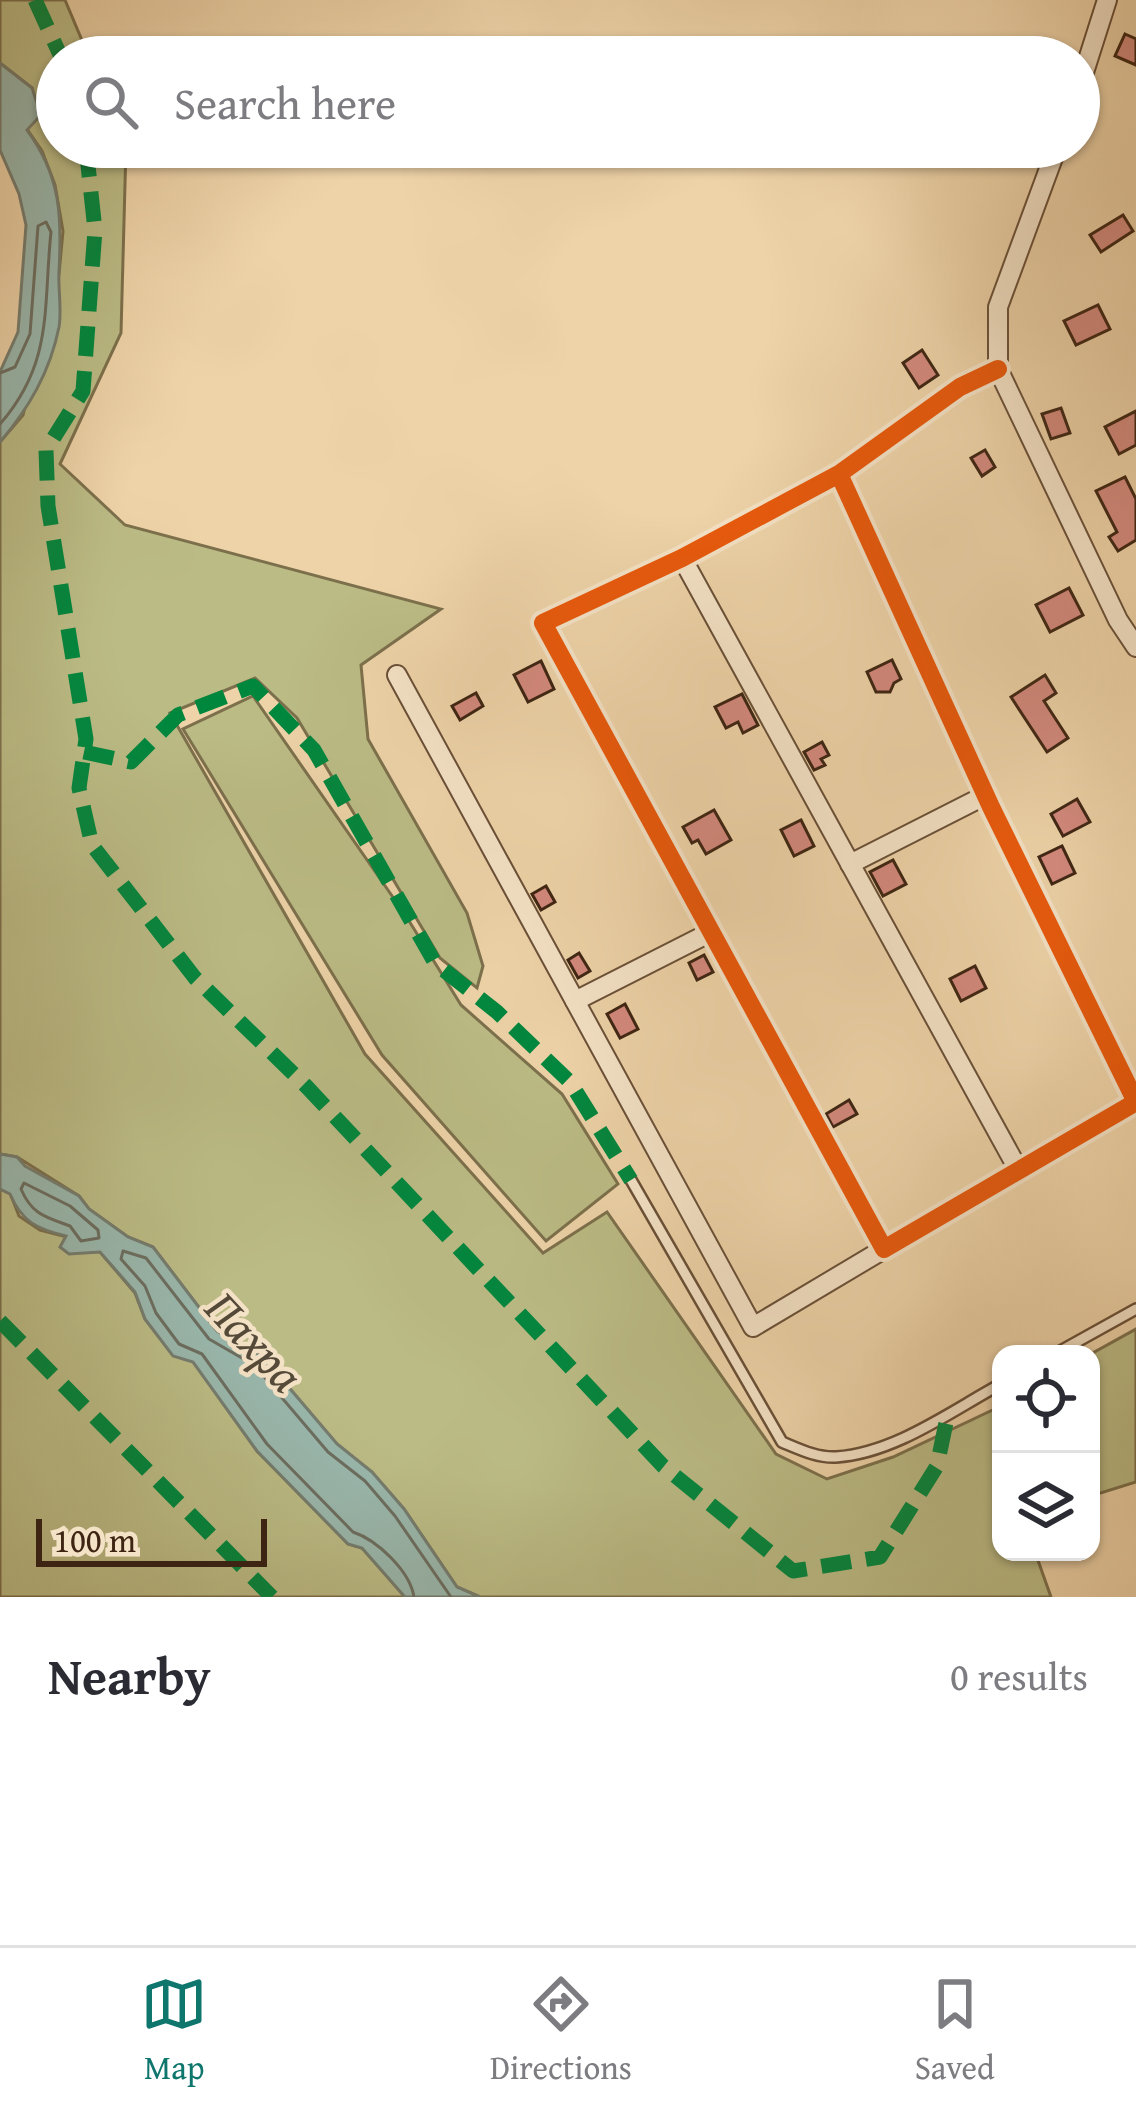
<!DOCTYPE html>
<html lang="en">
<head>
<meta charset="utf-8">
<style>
	body { margin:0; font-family:"Gentium Book Plus",serif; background:#f2f2f3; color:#2b2b33 }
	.controls { position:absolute; right:36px; bottom:36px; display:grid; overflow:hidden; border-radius:24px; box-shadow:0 3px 9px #0004 }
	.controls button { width:108px; height:108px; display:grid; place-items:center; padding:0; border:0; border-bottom:3px solid #e1e1e2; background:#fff; color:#2b2b33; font:60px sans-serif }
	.scale { position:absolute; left:36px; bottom:30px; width:231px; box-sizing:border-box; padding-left:12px; border:6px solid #3e2513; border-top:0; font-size:33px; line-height:42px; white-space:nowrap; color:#3e2513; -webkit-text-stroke:9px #f4e2c6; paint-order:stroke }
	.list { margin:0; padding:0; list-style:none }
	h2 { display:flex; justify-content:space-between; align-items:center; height:156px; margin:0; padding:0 48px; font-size:51px }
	h2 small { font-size:39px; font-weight:400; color:#7c7c81 }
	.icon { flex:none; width:66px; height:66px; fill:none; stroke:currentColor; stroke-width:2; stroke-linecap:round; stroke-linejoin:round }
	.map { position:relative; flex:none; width:1136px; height:1597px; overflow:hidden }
	.search { position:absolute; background:#fff; box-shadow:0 3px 9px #0004; left:36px; right:36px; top:36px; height:132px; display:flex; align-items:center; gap:30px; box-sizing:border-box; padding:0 42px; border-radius:66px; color:#7c7c81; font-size:45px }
	.sheet { height:348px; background:#fff }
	nav { display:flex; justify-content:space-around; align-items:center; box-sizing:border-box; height:168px; border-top:3px solid #e1e1e2; background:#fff; font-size:33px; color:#7c7c81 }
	nav a { display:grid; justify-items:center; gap:6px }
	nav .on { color:#0f766e }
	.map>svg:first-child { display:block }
	.green { fill:#bbbb85; stroke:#7c704c; stroke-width:3 }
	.water { fill:#99b7ac; stroke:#757d6f; stroke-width:3 }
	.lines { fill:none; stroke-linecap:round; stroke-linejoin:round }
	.shore { stroke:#6c6e60; stroke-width:3 }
	.building { fill:#d3897d; stroke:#3e2513; stroke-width:3 }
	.service-casing { stroke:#6a5038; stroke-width:14 }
	.minor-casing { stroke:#6a5038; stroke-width:22 }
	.service { stroke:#f4e2c6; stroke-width:9 }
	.minor { stroke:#f4e2c6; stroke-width:18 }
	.quiet { stroke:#00873e; stroke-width:15; stroke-dasharray:30 15; stroke-linecap:butt }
	.cycleway-casing { stroke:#f4e2c6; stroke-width:26 }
	.cycleway { stroke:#e8590c; stroke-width:18 }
	.labels { text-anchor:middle; stroke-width:9; stroke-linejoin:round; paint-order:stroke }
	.water-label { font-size:48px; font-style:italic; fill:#554a39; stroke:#f4e2c6 }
</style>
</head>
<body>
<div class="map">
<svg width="1136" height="1597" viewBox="0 0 1136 1597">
	<rect width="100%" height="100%" fill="#eed3a8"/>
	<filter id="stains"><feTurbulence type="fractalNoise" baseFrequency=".00167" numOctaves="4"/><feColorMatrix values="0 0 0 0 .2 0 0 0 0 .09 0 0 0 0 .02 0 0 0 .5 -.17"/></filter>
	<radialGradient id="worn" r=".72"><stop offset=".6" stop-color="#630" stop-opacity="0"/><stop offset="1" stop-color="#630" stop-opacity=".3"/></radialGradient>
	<g class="green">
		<path d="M0,0h65l24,57h-32v90h69l-5,186 -61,131 65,61 316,84 -80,56 7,74 99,174 16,53 -6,22 -37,-30 -143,-240 -42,-40 -85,35 195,341 178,199 64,-41 169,242 51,25 66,-22 108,-51v146h34l16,45h-571l-23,-10 -53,-78 -32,-37 -35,-28 -75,-88 -45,-25 -64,-84 -25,-10 -39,-28 -10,-13 -62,-39 -17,-3v-712l23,-27 36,-141 4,-43 -8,-46 -13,-34 -15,-22 5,-41 -32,-25z"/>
		<path d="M253,696l153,220 55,89 101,89 56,90 -72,57 -164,-186 -199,-326z"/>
		<path d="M0,1189l10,4 9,23 21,14 27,7 33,15 35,41 10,26 28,36 20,6 64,90 91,93 14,4 43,49h-405z"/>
		<path d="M1136,1329v153l-45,14v-142z"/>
	</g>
	<g class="water">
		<path d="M0,63l32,25 9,27 -14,15c34,46 35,87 32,141 -1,19 3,38 0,56 -9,45 -30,81 -59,115v-70l18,-40 8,-107 -7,-31 -19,-44z"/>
		<path d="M0,1154l17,3 8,9 54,30 10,13 39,28 25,10 64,84 45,25 75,88 35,28 32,37 53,78 23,10h-75l-43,-49 -14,-4 -91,-93 -64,-89 -20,-6 -28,-37 -10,-27 -35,-40 -31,2 -9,-7 6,-11c-29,-7 -44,-14 -56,-42l-10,-5z"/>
	</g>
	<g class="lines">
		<g class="shore">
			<path d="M0,373l15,-6 15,-33 8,-108 8,-4 5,10c-8,75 3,130 -51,192"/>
			<path d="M24,1183l46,23 28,24 1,8 -18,3 -11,-15c-24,-9 -38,-11 -49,-37z"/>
			<path d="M414,1597c-4,-26 -37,-57 -61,-65l-86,-88 -65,-90 -23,-10 -23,-31 -11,-27 -24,-27 2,-8 23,7 63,81 45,26 74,87 37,29 30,35 56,81"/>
		</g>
	</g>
	<g class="building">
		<path d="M1125,34l11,5v26l-21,-9z"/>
		<path d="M1123,215l10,16 -32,21 -11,-17z"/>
		<path d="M1098,305l12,24 -34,16 -12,-24z"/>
		<path d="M922,350l16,25 -19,13 -16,-25z"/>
		<path d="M1061,408l9,25 -19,6 -9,-25z"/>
		<path d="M1136,411v34l-17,9 -14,-27z"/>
		<path d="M985,450l10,17 -13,9 -11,-18z"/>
		<path d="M1125,477l11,22v41l-18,11 -9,-14 8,-5 -21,-41z"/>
		<path d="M1069,588l14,27 -33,17 -14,-27z"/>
		<path d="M892,660l9,19 -7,4 -4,9h-14l-9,-20z"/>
		<path d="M541,661l13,28 -26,13 -14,-27z"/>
		<path d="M1045,675l11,18 -12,8 24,37 -21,14 -36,-55z"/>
		<path d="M476,693l7,13 -23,14 -8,-14z"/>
		<path d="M742,694l16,31 -15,8 -5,-11 -12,6 -11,-21z"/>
		<path d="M822,742l7,13 -8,4 4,6 -11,5 -10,-18z"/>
		<path d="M1077,799l13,23 -27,14 -12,-22z"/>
		<path d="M714,810l17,30 -25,14 -8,-14 -6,3 -9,-16z"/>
		<path d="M801,820l13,26 -20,10 -13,-26z"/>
		<path d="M1062,846l13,27 -23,11 -13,-27z"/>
		<path d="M893,860l13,24 -23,12 -13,-24z"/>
		<path d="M546,886l9,16 -14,8 -9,-16z"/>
		<path d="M579,953l11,18 -12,7 -10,-18z"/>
		<path d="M704,955l9,17 -16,8 -8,-17z"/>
		<path d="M975,966l11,22 -25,13 -11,-22z"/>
		<path d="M625,1004l13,25 -18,9 -13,-24z"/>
		<path d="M849,1100l8,14 -24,13 -7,-13z"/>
	</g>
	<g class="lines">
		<g class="service-casing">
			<g id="service">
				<path d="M631,1180l151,262c17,7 35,16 54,15 59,-4 115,-46 165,-73"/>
				<path d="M1055,1354l81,-45"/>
			</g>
		</g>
		<g class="minor-casing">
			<g id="minor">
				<path d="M1079,88l28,-88"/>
				<path d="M1057,147l-59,160v62l120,251 18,27"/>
				<path d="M839,474l-157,84 -139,65 341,626 252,-147 -145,-295 -152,-333 121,-87 38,-18"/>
				<path d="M682,558l337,613"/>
				<path d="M397,675l356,652 131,-78"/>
				<path d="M850,864l136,-69"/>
				<path d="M575,1001l136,-69"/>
			</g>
		</g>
		<use href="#service" class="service"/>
		<use href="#minor" class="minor"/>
		<g class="quiet">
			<path d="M35,0l26,57"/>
			<path d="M86,147l9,83 -12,161 -37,59 2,56 38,233 -7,49 13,57 103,133 111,108 357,380 130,105 87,-14 57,-91 11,-53"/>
			<path d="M84,752l47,10 47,-47 75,-29 61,64 121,213 62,49 73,70 61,98"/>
			<path d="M0,1321l272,276"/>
		</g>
		<g class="cycleway-casing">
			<path id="cycleway" d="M839,474l-157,84 -139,65 341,626 252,-147 -145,-295 -152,-333 121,-87 38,-18"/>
		</g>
		<use href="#cycleway" class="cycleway"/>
	</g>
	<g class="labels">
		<g class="water-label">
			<text transform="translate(255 1341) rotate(47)" y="17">Пахра</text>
		</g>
	</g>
	<rect width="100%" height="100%" filter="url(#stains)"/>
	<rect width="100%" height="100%" fill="url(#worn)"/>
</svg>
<div class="controls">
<button><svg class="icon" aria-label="locate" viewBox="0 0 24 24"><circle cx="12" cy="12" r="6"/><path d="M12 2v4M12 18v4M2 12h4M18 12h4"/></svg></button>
<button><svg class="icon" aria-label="layers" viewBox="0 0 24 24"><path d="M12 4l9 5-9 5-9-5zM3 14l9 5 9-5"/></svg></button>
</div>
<div class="scale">100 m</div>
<div class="search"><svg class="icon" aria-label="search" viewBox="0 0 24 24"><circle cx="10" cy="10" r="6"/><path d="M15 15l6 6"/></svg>Search here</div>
</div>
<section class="sheet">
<h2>Nearby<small>0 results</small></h2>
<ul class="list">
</ul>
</section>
<nav>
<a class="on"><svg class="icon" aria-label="map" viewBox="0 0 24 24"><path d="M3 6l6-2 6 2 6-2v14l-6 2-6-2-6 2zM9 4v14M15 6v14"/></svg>Map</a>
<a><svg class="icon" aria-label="directions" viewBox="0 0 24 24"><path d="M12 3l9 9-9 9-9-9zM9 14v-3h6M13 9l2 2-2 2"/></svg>Directions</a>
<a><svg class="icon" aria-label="saved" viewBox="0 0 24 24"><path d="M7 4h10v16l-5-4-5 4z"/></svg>Saved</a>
</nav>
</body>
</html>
